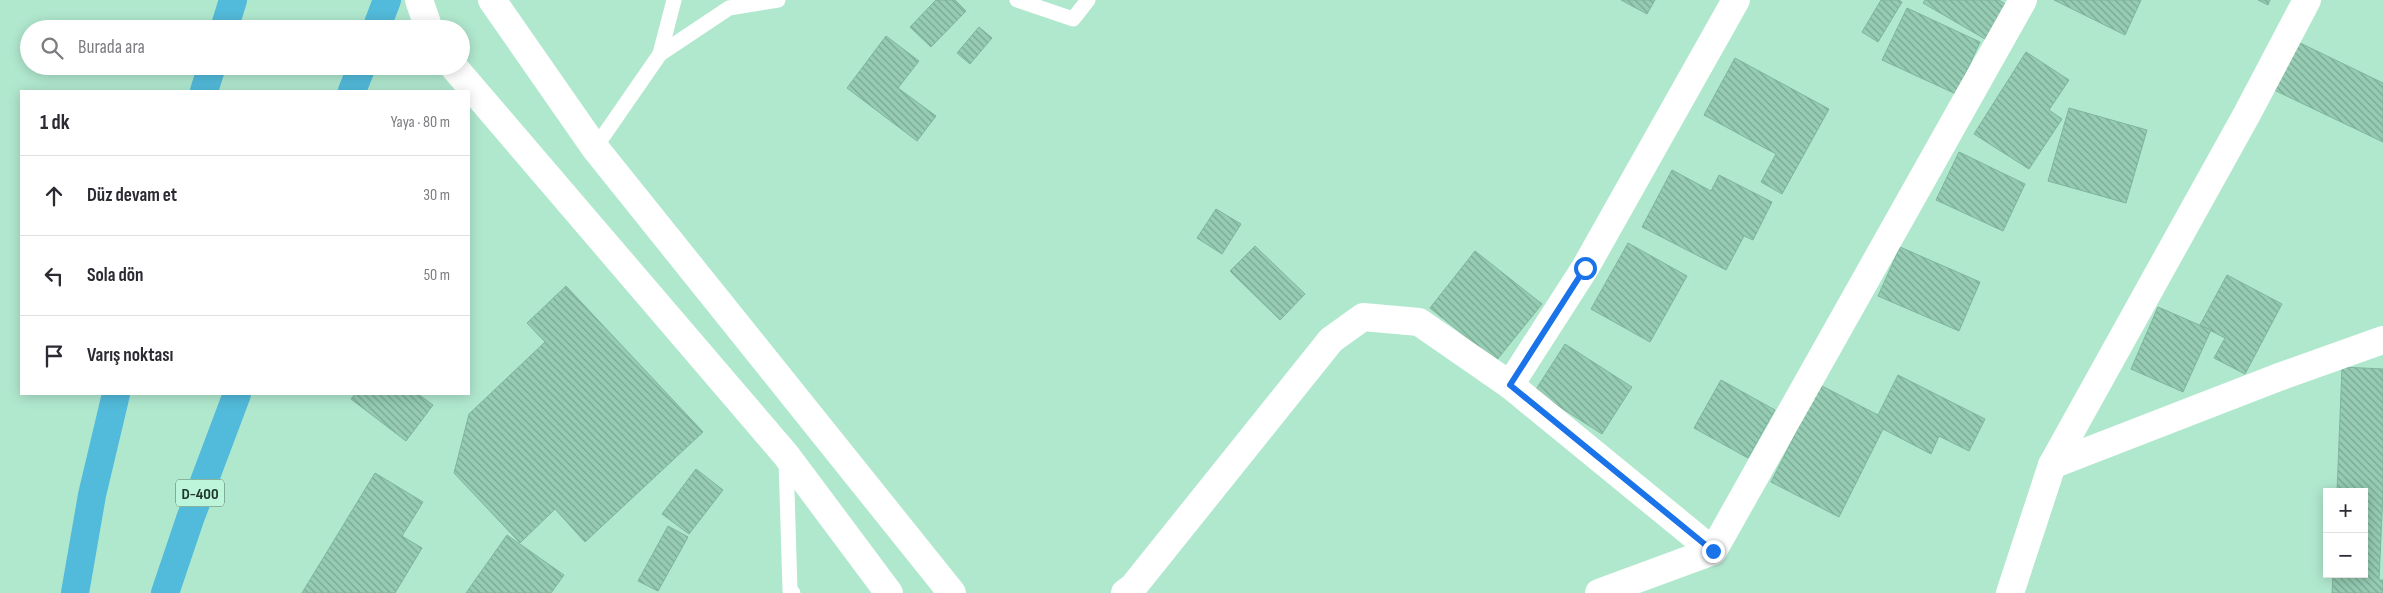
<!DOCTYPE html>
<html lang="tr">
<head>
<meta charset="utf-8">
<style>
	body { margin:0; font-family:"Sofia Sans Condensed",sans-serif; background:#f7f7f7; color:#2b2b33 }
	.controls { position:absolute; right:15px; bottom:15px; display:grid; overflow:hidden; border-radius:0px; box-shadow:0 2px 12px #0003 }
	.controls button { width:45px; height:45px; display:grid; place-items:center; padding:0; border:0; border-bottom:1px solid #e1e1e2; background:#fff; color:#2b2b33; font:25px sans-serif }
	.stop { position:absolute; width:15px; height:15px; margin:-11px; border:4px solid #1a73e8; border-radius:50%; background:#fff }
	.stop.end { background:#1a73e8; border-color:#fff; box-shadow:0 1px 5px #0008 }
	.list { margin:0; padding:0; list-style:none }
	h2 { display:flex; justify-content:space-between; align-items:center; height:65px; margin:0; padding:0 20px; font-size:21px }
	h2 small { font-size:16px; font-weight:400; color:#7c7c81 }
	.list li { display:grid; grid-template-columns:32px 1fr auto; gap:15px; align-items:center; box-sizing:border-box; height:80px; padding:0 20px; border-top:1px solid #e1e1e2 }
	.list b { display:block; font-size:19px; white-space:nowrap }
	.list em { font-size:16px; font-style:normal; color:#7c7c81 }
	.icon { flex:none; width:28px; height:28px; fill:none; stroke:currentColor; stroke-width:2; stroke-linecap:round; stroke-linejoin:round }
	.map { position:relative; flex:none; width:2383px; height:593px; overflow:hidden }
	.search { position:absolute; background:#fff; box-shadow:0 2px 12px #0003; left:20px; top:20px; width:450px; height:55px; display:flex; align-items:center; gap:12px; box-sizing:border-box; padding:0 18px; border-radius:28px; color:#7c7c81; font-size:19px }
	.panel { position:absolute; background:#fff; box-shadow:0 2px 12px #0003; left:20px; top:90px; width:450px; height:305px; border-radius:0px }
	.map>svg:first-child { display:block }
	.building { fill:url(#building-back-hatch); stroke:#7fb59d }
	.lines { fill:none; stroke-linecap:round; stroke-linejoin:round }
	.service { stroke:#fff; stroke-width:15 }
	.minor { stroke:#fff; stroke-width:28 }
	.tertiary { stroke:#fff; stroke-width:28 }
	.trunk { stroke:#52bada; stroke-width:28 }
	.route { stroke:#1a73e8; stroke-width:6 }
	.labels { text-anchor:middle; stroke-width:4; stroke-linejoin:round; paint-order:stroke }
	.shield { fill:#bdf5db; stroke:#507162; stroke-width:1 }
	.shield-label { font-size:16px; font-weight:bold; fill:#21382e }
</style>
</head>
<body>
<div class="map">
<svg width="2383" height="593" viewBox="0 0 2383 593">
	<defs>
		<pattern id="building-back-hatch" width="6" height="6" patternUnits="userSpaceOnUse" patternTransform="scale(1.25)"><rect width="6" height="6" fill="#95ccb3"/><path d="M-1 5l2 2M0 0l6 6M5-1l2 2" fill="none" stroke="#79a792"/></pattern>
	</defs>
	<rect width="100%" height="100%" fill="#b0e8ce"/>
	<g class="building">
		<path d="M936,0h19l11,11 -35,36 -21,-20z"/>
		<path d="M1621,0h34l-8,14z"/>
		<path d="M1881,0h18l3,2 -24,40 -16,-10z"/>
		<path d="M1925,0h74l6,4 -20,35 -62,-36z"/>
		<path d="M2054,0h87l-16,35z"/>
		<path d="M2258,0h12l-2,5z"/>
		<path d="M1907,8l73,34 -24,52 -74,-34z"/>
		<path d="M979,27l13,11 -22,26 -13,-11z"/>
		<path d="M886,36l33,25 -21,27 38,28 -19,25 -70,-53z"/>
		<path d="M2298,42l85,41v59l-109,-52z"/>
		<path d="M2026,52l43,28 -20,30 13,9 -33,50 -55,-35z"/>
		<path d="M1735,58l94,51 -47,85 -21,-12 15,-28 -72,-39z"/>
		<path d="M2069,108l78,22 -21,73 -78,-22z"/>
		<path d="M1959,152l66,32 -22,47 -67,-31z"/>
		<path d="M1672,170l39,21 8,-16 53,27 -19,38 -9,-4 -18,34 -84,-43z"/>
		<path d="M1216,209l25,15 -19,30 -25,-16z"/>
		<path d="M1628,243l59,33 -37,66 -59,-33z"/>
		<path d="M1255,246l50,48 -25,26 -50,-49z"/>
		<path d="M1900,247l80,35 -21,49 -81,-35z"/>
		<path d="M1475,251l67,53 -46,57 -66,-53z"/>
		<path d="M2227,275l55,29 -37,70 -31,-16 11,-20 -25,-13z"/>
		<path d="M566,286l137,146 -118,110 -30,-33 -35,34 -66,-70 15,-59 76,-72 -18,-19z"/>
		<path d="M2158,307l53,23 -28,62 -52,-23z"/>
		<path d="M1565,344l67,43 -30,47 -67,-43z"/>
		<path d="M2342,367l41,2v124l-4,87h4v13h-51l1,-19h31v-82h-27z"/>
		<path d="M1898,375l87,44 -16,32 -30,-15 -8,18 -48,-25 -44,88 -68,-35 49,-97 58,30z"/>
		<path d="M1721,380l54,30 -27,48 -54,-30z"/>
		<path d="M355,394h63l15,11 -27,36 -55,-42z"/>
		<path d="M696,469l27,21 -34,44 -27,-20z"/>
		<path d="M375,473l48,29 -21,34 20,12 -27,45h-93z"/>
		<path d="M668,526l20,11 -30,54 -20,-10z"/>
		<path d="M507,535l57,40 -13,18h-85z"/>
	</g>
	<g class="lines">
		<g class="service">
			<path d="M1017,0l56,19 15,-19"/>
			<path d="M660,54l69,-46 49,-8"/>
			<path d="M595,148l65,-94 14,-54"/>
			<path d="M786,459l4,131 3,3"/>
		</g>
		<g class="minor">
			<path d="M1510,385l203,166"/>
			<path d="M2052,465l195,-351 60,-114"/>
			<path d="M1125,593l8,-6 198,-247 32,-23 56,5 91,63 75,-117 151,-268"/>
			<path d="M1599,593l114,-42 310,-551"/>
			<path d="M2010,593l42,-128 227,-88 104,-37"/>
		</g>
		<g class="tertiary">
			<path d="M419,0l10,29"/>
			<path d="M492,0l103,148 357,445"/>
			<path d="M453,66l333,389 103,138"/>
		</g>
		<g class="trunk">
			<path d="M224,29l9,-29"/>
			<path d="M376,29l11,-29"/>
			<path d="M204,91l8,-25"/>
			<path d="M352,91l10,-25"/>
			<path d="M75,593l17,-98 24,-101"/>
			<path d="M165,593l25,-74 47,-125"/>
		</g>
	</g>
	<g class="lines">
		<path class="route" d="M1585,268l-75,117 203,166"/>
	</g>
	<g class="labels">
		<rect class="shield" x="176" y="479.5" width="48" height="27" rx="4"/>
		<g class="shield-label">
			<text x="200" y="499">D-400</text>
		</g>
	</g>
</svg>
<div class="controls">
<button>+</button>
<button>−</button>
</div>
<div class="stop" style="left:1585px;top:268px"></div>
<div class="stop end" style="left:1713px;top:551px"></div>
<div class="search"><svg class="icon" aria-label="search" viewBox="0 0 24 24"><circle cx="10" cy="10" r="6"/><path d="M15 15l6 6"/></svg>Burada ara</div>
<section class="panel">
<h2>1 dk<small>Yaya · 80 m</small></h2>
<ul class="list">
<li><svg class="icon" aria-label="ahead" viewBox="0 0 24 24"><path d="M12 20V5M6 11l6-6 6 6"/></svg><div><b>Düz devam et</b></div><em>30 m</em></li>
<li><svg class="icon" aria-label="left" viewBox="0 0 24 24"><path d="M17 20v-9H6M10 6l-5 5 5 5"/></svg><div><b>Sola dön</b></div><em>50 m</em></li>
<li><svg class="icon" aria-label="arrive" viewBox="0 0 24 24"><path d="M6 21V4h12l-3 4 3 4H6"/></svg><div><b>Varış noktası</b></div></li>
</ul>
</section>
</div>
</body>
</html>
